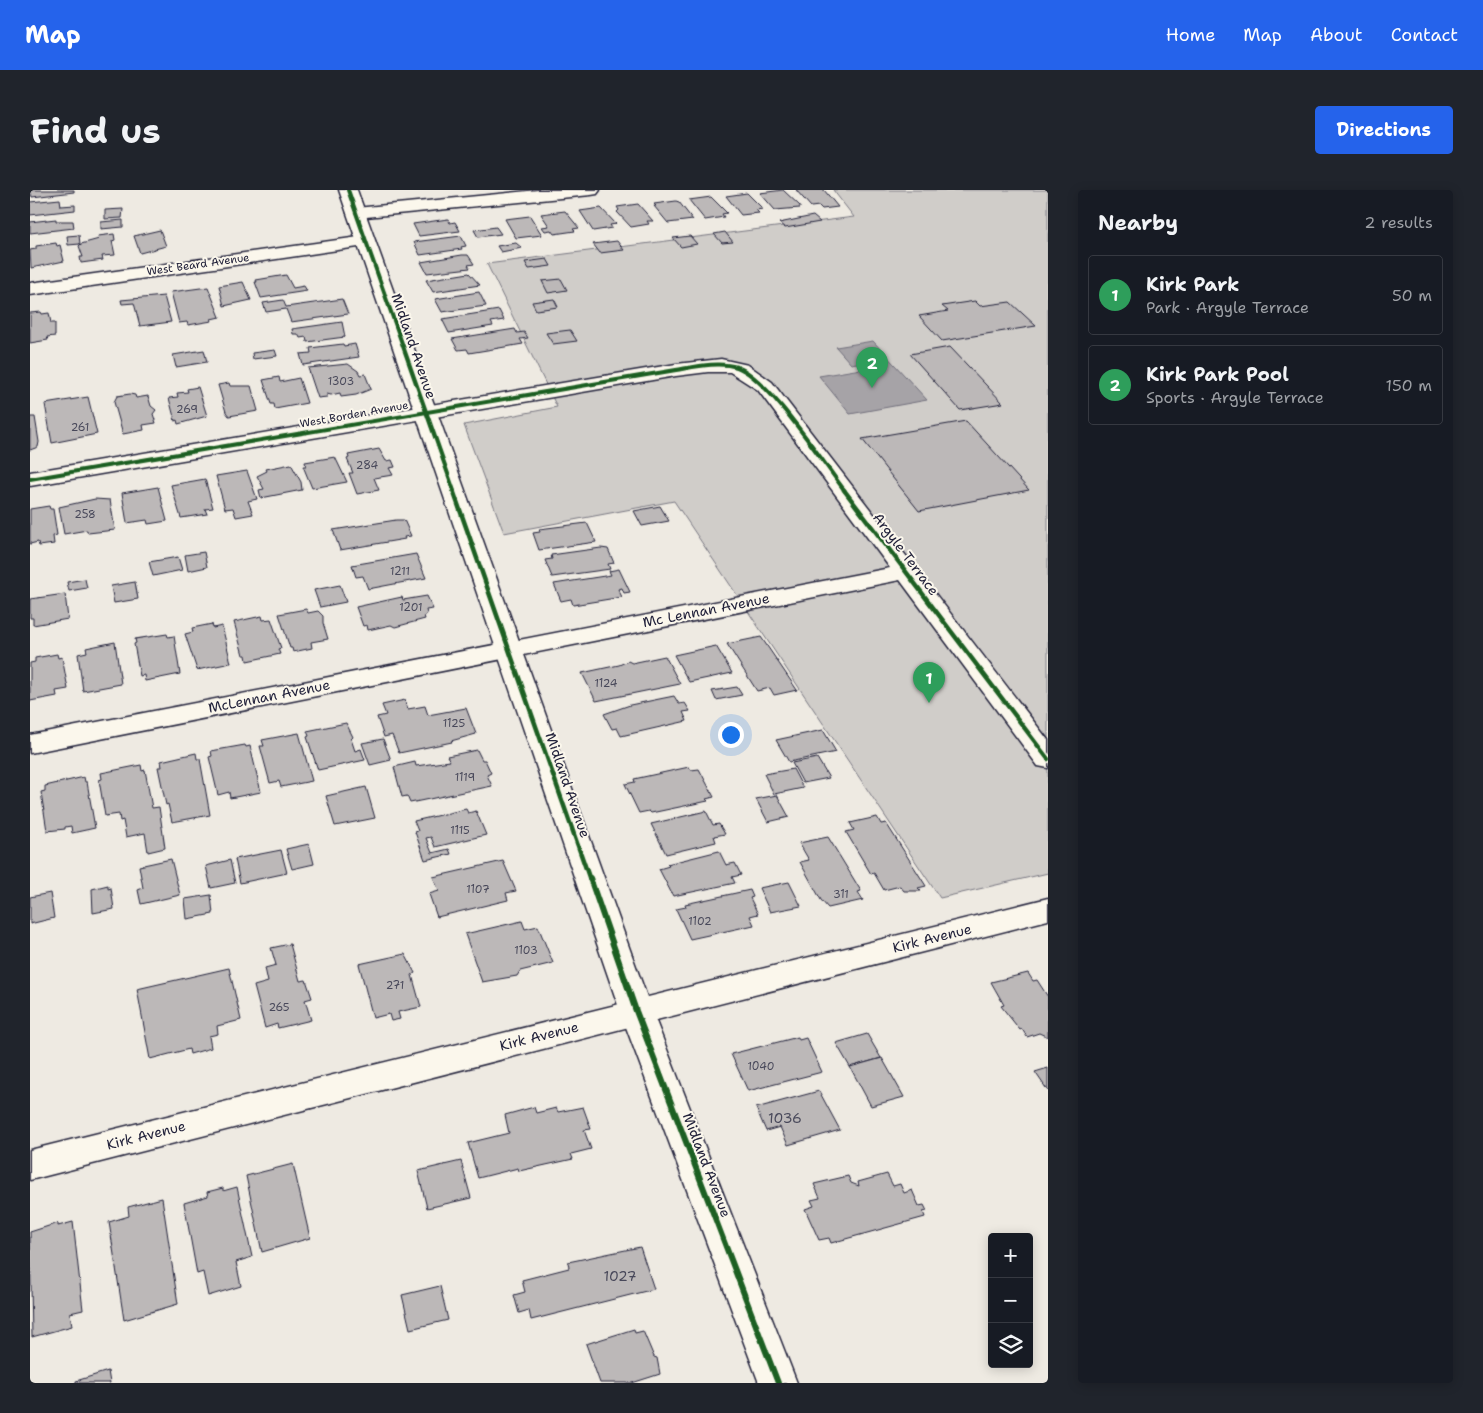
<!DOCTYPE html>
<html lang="en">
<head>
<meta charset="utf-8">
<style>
	body { margin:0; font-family:"Shantell Sans",sans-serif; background:#20242c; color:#f1f3f6 }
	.controls { position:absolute; right:15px; bottom:15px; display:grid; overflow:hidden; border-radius:5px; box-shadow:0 2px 12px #0003 }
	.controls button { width:45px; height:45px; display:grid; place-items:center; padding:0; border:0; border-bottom:1px solid #363941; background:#171b24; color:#f1f3f6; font:25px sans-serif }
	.you { position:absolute; left:700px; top:544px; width:18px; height:18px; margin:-12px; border:4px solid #fff; border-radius:50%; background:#1a73e8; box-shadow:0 0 0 8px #1a73e833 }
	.badge { display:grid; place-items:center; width:32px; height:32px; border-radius:50%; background:#2563eb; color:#fff; font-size:16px; font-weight:700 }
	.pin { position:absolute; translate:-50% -41px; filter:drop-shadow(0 1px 2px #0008) }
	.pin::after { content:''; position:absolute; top:26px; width:18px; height:15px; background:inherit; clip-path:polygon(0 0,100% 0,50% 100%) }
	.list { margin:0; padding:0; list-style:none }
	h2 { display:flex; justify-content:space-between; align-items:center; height:65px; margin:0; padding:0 20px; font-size:21px }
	h2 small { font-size:16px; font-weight:400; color:#9ea1a6 }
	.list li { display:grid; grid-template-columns:32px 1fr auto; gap:15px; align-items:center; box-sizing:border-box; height:80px; margin:0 10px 10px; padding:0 10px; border:1px solid #363941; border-radius:5px }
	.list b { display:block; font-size:19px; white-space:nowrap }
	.list p { margin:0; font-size:16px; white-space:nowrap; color:#9ea1a6 }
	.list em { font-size:16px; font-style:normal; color:#9ea1a6 }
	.icon { flex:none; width:28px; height:28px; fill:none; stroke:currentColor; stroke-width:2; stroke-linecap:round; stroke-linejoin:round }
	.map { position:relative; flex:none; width:1018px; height:1193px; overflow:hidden; border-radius:5px }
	header { display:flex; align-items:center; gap:30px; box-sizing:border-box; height:70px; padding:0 25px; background:#2563eb; color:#fff }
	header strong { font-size:24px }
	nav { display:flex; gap:28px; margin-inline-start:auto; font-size:18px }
	.intro { display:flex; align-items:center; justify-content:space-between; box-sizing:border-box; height:120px; padding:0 30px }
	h1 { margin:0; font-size:35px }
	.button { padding:12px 22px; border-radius:5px; background:#2563eb; color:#fff; font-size:18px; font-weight:700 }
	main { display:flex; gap:30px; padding:0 30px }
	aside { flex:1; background:#171b24; border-radius:5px; box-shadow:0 2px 12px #0003 }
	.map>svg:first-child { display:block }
	.green { fill:#d0cdc9; stroke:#797882 }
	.water { fill:#a6a3a7; stroke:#716f7c }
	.building { fill:#bcb8b8; stroke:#22223b }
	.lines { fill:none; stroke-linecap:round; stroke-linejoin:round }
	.street-casing { stroke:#22223b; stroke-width:3 }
	.secondary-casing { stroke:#22223b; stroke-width:3 }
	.street { fill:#fbf7ec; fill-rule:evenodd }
	.secondary { fill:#fbf7ec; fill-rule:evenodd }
	.cycleway-far2-casing { stroke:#fbf7ec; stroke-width:6 }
	.cycleway-far1-casing { stroke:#fbf7ec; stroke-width:8 }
	.cycleway-casing { stroke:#fbf7ec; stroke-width:9 }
	.cycleway-far2 { stroke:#1b5e20; stroke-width:4 }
	.cycleway-far1 { stroke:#1b5e20; stroke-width:4.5 }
	.cycleway { stroke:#1b5e20; stroke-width:6 }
	.labels { text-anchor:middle; stroke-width:4; stroke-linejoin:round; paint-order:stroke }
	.far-street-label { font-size:11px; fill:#22223b; stroke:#fbf7ec }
	.number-label { font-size:11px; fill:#48485a }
	.street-label { font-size:14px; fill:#22223b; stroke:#fbf7ec }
	.near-number-label { font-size:14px; fill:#48485a }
</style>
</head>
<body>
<header>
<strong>Map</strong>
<nav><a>Home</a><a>Map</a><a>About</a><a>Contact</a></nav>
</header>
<div class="intro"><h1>Find us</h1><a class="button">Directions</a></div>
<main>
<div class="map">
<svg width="1018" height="1193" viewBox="0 0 1018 1193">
	<rect width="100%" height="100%" fill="#eeeae2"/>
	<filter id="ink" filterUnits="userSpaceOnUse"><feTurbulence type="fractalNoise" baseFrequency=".02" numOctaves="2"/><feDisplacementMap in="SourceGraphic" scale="10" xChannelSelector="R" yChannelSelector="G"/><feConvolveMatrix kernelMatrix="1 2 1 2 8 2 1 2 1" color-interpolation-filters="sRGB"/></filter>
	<g filter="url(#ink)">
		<path class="green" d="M803,0h215v683l-108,25 -266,-397 -170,32 -40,-108 93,-18 -70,-143 367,-47z"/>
		<path class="water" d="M843,151l54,59 -77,14 -31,-38 48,-8 -4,-6 -12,2 -15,-17z"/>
		<g class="building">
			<path d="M0,0h44v2l-42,5z"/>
			<path d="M753,0l17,16v2l-25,2 -15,-17z"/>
			<path d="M766,0h28l14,17 -16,2 -3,-3 -8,1z"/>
			<path d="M717,3l16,16 -7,1 3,3 -18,2 -15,-19z"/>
			<path d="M681,7l16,16 -5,1 2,3 -19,3 -16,-20z"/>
			<path d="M30,9l1,7 14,-1v5l-45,5v-13z"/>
			<path d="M646,11l3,1 14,18 -25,3 -14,-17h2l-2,-2z"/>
			<path d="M608,14l15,17h-6l2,3 -18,3 -14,-15 2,-2 -2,-3z"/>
			<path d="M571,18l15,16 -6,1 2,3 -19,3 -13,-20z"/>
			<path d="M93,19l-1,9 -17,1v-9z"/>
			<path d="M535,21l14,17 -6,1 2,2 -21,3 -3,-4 -6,1 -3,-4 7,-1 -8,-12z"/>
			<path d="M500,26l12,19 -26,3 -11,-19z"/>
			<path d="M783,26l7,6 -35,6 -6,-5z"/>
			<path d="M26,29v2h17l1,7 -44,5v-11z"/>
			<path d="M418,29l2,4 5,-1 5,9 -41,5 -6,-12z"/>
			<path d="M93,30v7l-22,2v-7z"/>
			<path d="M466,37l5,7 -23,3 -4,-7z"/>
			<path d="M130,40l6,16 -26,7 -6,-17z"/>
			<path d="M695,42l8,10 -11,1 -8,-9z"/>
			<path d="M84,44l1,6 -3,1 3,14 -13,1 1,4 -22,3 -1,-6h3l-4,-11 2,-2 18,-5 -1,-3z"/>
			<path d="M49,45l1,9 -12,1 -1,-9z"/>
			<path d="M431,46l5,10 -5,1 1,2 -42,6 -6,-13z"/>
			<path d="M660,46l7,8 -16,3 -8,-9z"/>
			<path d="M587,51l7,9 -24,3 -7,-9z"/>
			<path d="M26,53l1,3 3,-1 4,16 -33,7 -1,-18 6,-1v-3z"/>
			<path d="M486,53l6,5 -21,4 -4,-6z"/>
			<path d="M432,65h6l6,9 -6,1 2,3 -43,5 -6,-11z"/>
			<path d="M517,69l4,7 -22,3 -4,-7z"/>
			<path d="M439,83l11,12 -47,7 -7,-12z"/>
			<path d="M256,85l7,13 11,-2 3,5 -46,7 -6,-16h2l-1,-2z"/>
			<path d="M531,89l6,11 -19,3 -6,-12z"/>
			<path d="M213,92l8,18 -27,6 -5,-20z"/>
			<path d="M178,97l12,30 -9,2 1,2 -24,4 -1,-3 -8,1 -8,-31z"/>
			<path d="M449,102l7,14 -44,6 -7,-13z"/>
			<path d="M134,106l7,26 -31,4 -6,-23 -12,1 -1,-4z"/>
			<path d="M312,109l6,15 -57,8 -5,-13 -20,3 -3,-9 20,-3 3,7z"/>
			<path d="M524,109l4,8 -22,3 -4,-8z"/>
			<path d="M945,111l5,5 30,-4 26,24 -94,15 -23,-25 29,-5 -6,-5z"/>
			<path d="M469,120l5,10 -13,2 2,4 -44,7 -7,-14z"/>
			<path d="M11,122l1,2 7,-1 2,10h4v13l-8,1 1,3 -18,3v-30z"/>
			<path d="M312,132l3,15 -38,5 -1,-5 -6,1 -2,-4h-5l-1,-5z"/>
			<path d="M485,139l2,4 7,-1 4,6 -8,1 3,5 -54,9 -2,-4 -9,1 -6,-11z"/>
			<path d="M540,140l7,11 -24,3 -7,-11z"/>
			<path d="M313,154l1,2 11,-2 4,13 -56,8 -3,-11 11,-1 -1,-5z"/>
			<path d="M920,157l53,56 -43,7 -50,-56z"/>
			<path d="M174,160l3,12 -31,5 -3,-12z"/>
			<path d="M245,160l2,6 -24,3 -1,-6z"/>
			<path d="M318,174l10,7 2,4 5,-1 6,15 -15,6 -15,2 -1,-4 -9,2 -4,-1v3l-9,1 -10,-30z"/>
			<path d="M249,187l1,5 19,-4 8,25 -32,6 -1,-5h-3l-8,-24z"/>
			<path d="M199,193l1,3h21l7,25 -29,5 -3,-4 -8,-27z"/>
			<path d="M168,197l9,29 -29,8 -1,-4 -2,1 -6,-23 9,-1 -1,-4 11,-1 -1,-3z"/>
			<path d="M100,204l5,1 1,3 12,-2 3,10 5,4 -3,4 3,9 -13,2 1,5 -21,4 -9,-32 3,-6z"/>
			<path d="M58,207l9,37 -45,9 -7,-39z"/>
			<path d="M0,227h5l4,25 -1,5 -8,3z"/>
			<path d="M936,231l63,69 -110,21 -57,-72z"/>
			<path d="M349,259l7,12 6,-1 3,7 -6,1 4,7 -19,3 5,12 -22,4 -8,-21h4l-6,-14 2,-1 -1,-3z"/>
			<path d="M305,267l12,25 -35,6 -9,-22h3l-1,-4z"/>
			<path d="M261,274l10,18 1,8 -41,8 -2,-8 5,-1 -7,-13 10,-5 -1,-2z"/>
			<path d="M217,281l10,28 -9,2 5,13 -17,3 -3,-9 -8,1 -9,-33z"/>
			<path d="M175,289l8,29 -8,1 2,5 -26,4 -10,-33z"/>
			<path d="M128,297l9,34 -19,3 -1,-4 -20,3 -5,-30z"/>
			<path d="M65,309l15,1 5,30 -27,3 -1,-3 -23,4 -5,-27z"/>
			<path d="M19,316l1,3h3l4,26 -4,1 1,8 -15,2 -1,-4 -8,2v-35z"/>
			<path d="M630,316l9,15 -27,5 -8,-15z"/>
			<path d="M366,330h8l7,16 -7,1 1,2 -65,11 -7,-20z"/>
			<path d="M557,333l9,19 -57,8 -6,-17 7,-1 -1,-3z"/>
			<path d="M571,358l7,1 6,14 -6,1 2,5 -58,8 -7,-17 7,-1 -1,-4z"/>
			<path d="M174,362l3,15 -19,4 -3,-16z"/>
			<path d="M386,364l10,24 -58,11 -5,-13 -7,1 -4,-12z"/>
			<path d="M148,367l4,13 -29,6 -4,-14z"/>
			<path d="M589,379l11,23 -6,1 -2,-5 -4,1 4,8 -49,8 -2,-6 -10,2 -7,-17 57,-9 -2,-4z"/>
			<path d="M55,389l2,9 -18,3 -2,-9z"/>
			<path d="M105,392l3,17 -24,4 -3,-17z"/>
			<path d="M310,395l6,17 -26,5 -6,-17z"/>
			<path d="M35,404l3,25 -35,6v-7h-3v-19z"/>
			<path d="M397,406l6,13 -7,1 1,4 -3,2 1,3 -30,8 -4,-2 -23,5 -1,-5 -4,1 -7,-19 46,-10 1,3z"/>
			<path d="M276,419l2,4 10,-2 5,5v7l5,16 -17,3 1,6 -19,4 -1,-4h-2l-11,-34z"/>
			<path d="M232,426l1,4 8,-1 10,29 -3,1 2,5 -33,7 -1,-6h-3l-9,-33z"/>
			<path d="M182,434l1,4 9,-2 9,37 -34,7 -12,-36 8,-2 -1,-4z"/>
			<path d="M137,444l1,3 6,-1 6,38 -35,7 -1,-6 -4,1 -6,-32 2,-1 -1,-4z"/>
			<path d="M731,447l36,53 -23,5 -4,-7 -13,3 -30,-47z"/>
			<path d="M85,452l6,42 -38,7 -5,-37 9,-2 -1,-4z"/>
			<path d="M686,456l16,27 -43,9 -15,-27z"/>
			<path d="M27,464l1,4 4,-1 6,32 -12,2 1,5 -27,5v-38l5,-1v-4z"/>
			<path d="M635,466l15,28 -84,17 -14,-28 37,-8 9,-4 4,2z"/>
			<path d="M707,497l5,8 -26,5 -4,-9z"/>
			<path d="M644,506l5,8 6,-1 5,8 -7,1 4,9 -66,15 -4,-8 -5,1 -8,-15 26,-9z"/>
			<path d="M375,510l3,9 17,-3 3,9 38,-7 10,26 -25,7 1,1 -53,11 -7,-18 -8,2 -7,-20 9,-2 -4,-10z"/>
			<path d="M316,533l7,14 -2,2 4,12 6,-2 4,11 -47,10 -11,-33 2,-1 -2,-5z"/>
			<path d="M793,540l13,22 -47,10 -13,-22z"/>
			<path d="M269,543l13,48 -31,6 -2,-6 -9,2 -10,-37h4l-2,-6z"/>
			<path d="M353,549l8,21 -21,5 -8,-22z"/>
			<path d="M215,555l1,2 4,-1 11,46 -31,6 -1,-6 -11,3 -9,-38 3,-1 -1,-5z"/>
			<path d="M447,560l5,10h3l6,13 -4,2 5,11 -82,17 -3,-7 -5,1 -8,-30 21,-5 1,4 34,-5 -3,-5z"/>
			<path d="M166,563l1,6h3l10,56 -38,7 -4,-18 -2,1 -8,-38h4l-1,-6z"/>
			<path d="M787,568l12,20 -26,5 -11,-20z"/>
			<path d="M111,575l1,6 3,-1 7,38 7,-1 6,41 -17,4 -3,-19 -19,4 -3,-17 -3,1 -1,-7 -14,2 -6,-36 3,-1 -1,-6z"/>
			<path d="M659,577l2,3 8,-1 15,28 -8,2 2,2 -57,12 -2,-2 -10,2 -14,-29 10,-2 -1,-3z"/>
			<path d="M763,579l10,19 -29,6 -10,-20z"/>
			<path d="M54,587l1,5h2l8,46 -23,5 -1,-7 -6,1v2l-18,2 -6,-39 4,-1v-5z"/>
			<path d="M336,597l9,31 -40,8 -9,-30z"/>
			<path d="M747,605l12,22 -21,5 -12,-23z"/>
			<path d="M436,619l2,4 8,-2 10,24 -51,12 -4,-10 -5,1 6,15 17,-4 2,5 -26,6 -10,-28 3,-1 -4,-10z"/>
			<path d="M676,621l7,14 6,-1 6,10 -11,2 2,6 -50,12 -15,-30z"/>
			<path d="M847,627l4,7 5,-1 40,63 -8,2 3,3h-17l-4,-5 -16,4 -10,-17 -3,1 -25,-42 8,-2 -4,-7z"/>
			<path d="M798,647l33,54 -3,1 5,8 -35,8 -7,-8 -21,-38 9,-2 -10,-17z"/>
			<path d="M279,654l5,20 -22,5 -6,-20z"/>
			<path d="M251,660l6,23 -47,10 -5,-24z"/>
			<path d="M689,661l7,14 9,-2 6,12 -9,2 3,6 -62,13 -14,-27 10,-3 -2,-2z"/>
			<path d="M141,669l9,36 -39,9 -3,-14 5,-2 -4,-22z"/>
			<path d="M200,670l5,23 -24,5 -5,-22z"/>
			<path d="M473,671l13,30 -10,2 2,7 -71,17 -8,-23 10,-3 -6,-14z"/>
			<path d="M759,692l12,24 -31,6 -11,-24z"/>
			<path d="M78,695v4l3,-1 3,21 -21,4 -1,-24z"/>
			<path d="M720,700l3,7 -3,1 8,16 -8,2 4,9 -64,14 -14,-30 10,-2 -1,-3z"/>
			<path d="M20,703l4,25 -24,6v-27z"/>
			<path d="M181,705l2,19 -26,5 -2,-20z"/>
			<path d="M492,731l3,8 13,-3 15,37 -33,8 -3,5 -35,6 -17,-48z"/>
			<path d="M260,754l10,37 6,-1 6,18 -7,2 6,20 -33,8 -1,-4 -12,4 -11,-42 14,-4 -3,-14 11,-3 -5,-17z"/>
			<path d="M375,764l10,19 -3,2 9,32 -23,5 2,7 -9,2 -2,-7 -16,4 -14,-54z"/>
			<path d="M199,778l12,52 -24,6 1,8 -9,2 2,12 -21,6 -1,-5 -39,10 -13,-70z"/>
			<path d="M998,783l5,8 4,-1 11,17v40l-9,-4 -12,4 -5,-8 -2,1 -19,-24 3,-1 -13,-23z"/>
			<path d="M837,844l14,24 -31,9 -14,-24z"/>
			<path d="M768,847l1,3 7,-2 16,34 -74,19 -17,-37z"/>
			<path d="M852,868l22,39 -33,9 -21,-39z"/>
			<path d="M1018,878v23l-13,-19z"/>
			<path d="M789,901l21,39 -52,15 -8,-18 -14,4 -10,-23z"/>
			<path d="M504,917l2,6 20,-5 2,4 25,-5 8,22 -7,1 7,19 -20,5 2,5 -54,12 -1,-3 -40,10 -10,-35 41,-10 -4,-18z"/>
			<path d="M431,971l10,37 -44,10 -9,-37z"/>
			<path d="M263,974l17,74 -48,14 -16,-76z"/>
			<path d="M857,984l6,12 7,-2 4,9 8,-3 7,16 5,-1 3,6 -4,1 2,5 -94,26 -2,-5 -10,2 -14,-31 9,-3 -3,-6 9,-2 -6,-14 34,-8 3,7 8,3 -1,-4z"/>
			<path d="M207,997l15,70 -16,5 5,24 -33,10 -5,-24 -6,2 -13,-71 24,-7 -1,-4 16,-4v3z"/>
			<path d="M132,1008l16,106 -54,16 -15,-98 20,-6 -1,-9z"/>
			<path d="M43,1032l10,88 -13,3 2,13 -40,11 -2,-105 28,-9v3z"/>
			<path d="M610,1057l14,42 -123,31 -2,-10 -10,3 -5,-18 11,-3 -3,-12 47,-12 -1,-6z"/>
			<path d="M410,1096l8,34 -38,9 -8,-34z"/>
			<path d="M604,1139l1,4 8,-2 11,26 3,1 3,16 -28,9h-32l-14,-39z"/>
			<path d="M78,1181l2,12h-34v-2z"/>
		</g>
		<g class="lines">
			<g class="street-casing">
				<g id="street">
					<path d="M508,0h62l-3,4 -6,1 -235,23 -6,-1 -3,-4 3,-4 6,-1z"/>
					<path d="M336,46l6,1 3,4 -3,4 -342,50v-12z"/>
					<path d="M691,169l27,6 24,17 276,358v28l-10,-2 -138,-186 -870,173v-18l860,-167 -132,-178 -28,-18h-22l-32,4 -646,110v-14l646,-108z"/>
					<path d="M1018,708v22l-1018,260v-30z"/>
				</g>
			</g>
			<g class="secondary-casing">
				<path id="secondary" d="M309,0h18l295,821 145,372h-38l-139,-372z"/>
			</g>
			<use href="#street" class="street"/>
			<use href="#secondary" class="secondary"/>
			<g class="cycleway-far2-casing">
				<g id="cycleway-far2">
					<path d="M318,0l106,301"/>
					<path d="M0,289l646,-109c18,-3 42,-9 61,-3 31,11 85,94 108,124"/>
				</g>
			</g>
			<g class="cycleway-far1-casing">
				<g id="cycleway-far1">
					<path d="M423,300l137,390"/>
					<path d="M814,300l204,269"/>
				</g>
			</g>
			<g class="cycleway-casing">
				<path id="cycleway" d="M560,688l46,133 142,372"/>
			</g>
			<use href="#cycleway-far2" class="cycleway-far2"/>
			<use href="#cycleway-far1" class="cycleway-far1"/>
			<use href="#cycleway" class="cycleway"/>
		</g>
	</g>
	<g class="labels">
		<g class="far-street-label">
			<text transform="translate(168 74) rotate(-8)" y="4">West Beard Avenue</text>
			<text transform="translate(324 224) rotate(-10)" y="4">West Borden Avenue</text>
		</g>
		<g class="number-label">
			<text x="311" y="195">1303</text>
			<text x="157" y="223">269</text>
			<text x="50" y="241">261</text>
			<text x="337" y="279">284</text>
			<text x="55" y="328">258</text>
			<text x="370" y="385">1211</text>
			<text x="381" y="421">1201</text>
			<text x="576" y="497">1124</text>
			<text x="424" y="537">1125</text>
			<text x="435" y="591">1119</text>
			<text x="430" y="644">1115</text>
			<text x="448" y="703">1107</text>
			<text x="811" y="708">311</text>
			<text x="670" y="735">1102</text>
			<text x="496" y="764">1103</text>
			<text x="365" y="799">271</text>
			<text x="249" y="821">265</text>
			<text x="731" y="880">1040</text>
		</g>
		<g class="street-label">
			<text transform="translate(384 156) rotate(71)" y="5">Midland Avenue</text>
			<text transform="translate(876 364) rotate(53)" y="5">Argyle Terrace</text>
			<text transform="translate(676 420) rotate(-11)" y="5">Mc Lennan Avenue</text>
			<text transform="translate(239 506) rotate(-11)" y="5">McLennan Avenue</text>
			<text transform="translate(538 595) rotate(71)" y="5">Midland Avenue</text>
			<text transform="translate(902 748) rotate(-14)" y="5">Kirk Avenue</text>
			<text transform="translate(509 846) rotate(-14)" y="5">Kirk Avenue</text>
			<text transform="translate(116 945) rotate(-14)" y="5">Kirk Avenue</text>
			<text transform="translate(677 975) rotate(69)" y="5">Midland Avenue</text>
		</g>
		<g class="near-number-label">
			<text x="755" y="933">1036</text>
			<text x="590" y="1091">1027</text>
		</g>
	</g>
</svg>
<div class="controls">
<button>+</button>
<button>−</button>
<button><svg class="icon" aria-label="layers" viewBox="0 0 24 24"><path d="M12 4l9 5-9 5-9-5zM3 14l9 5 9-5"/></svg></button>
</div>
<div class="you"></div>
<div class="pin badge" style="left:899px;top:513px;background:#2e9e5b">1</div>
<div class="pin badge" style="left:842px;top:198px;background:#2e9e5b">2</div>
</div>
<aside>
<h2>Nearby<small>2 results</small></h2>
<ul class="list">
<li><span class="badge" style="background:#2e9e5b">1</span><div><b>Kirk Park</b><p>Park · Argyle Terrace</p></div><em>50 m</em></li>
<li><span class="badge" style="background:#2e9e5b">2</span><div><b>Kirk Park Pool</b><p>Sports · Argyle Terrace</p></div><em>150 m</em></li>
</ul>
</aside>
</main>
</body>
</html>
